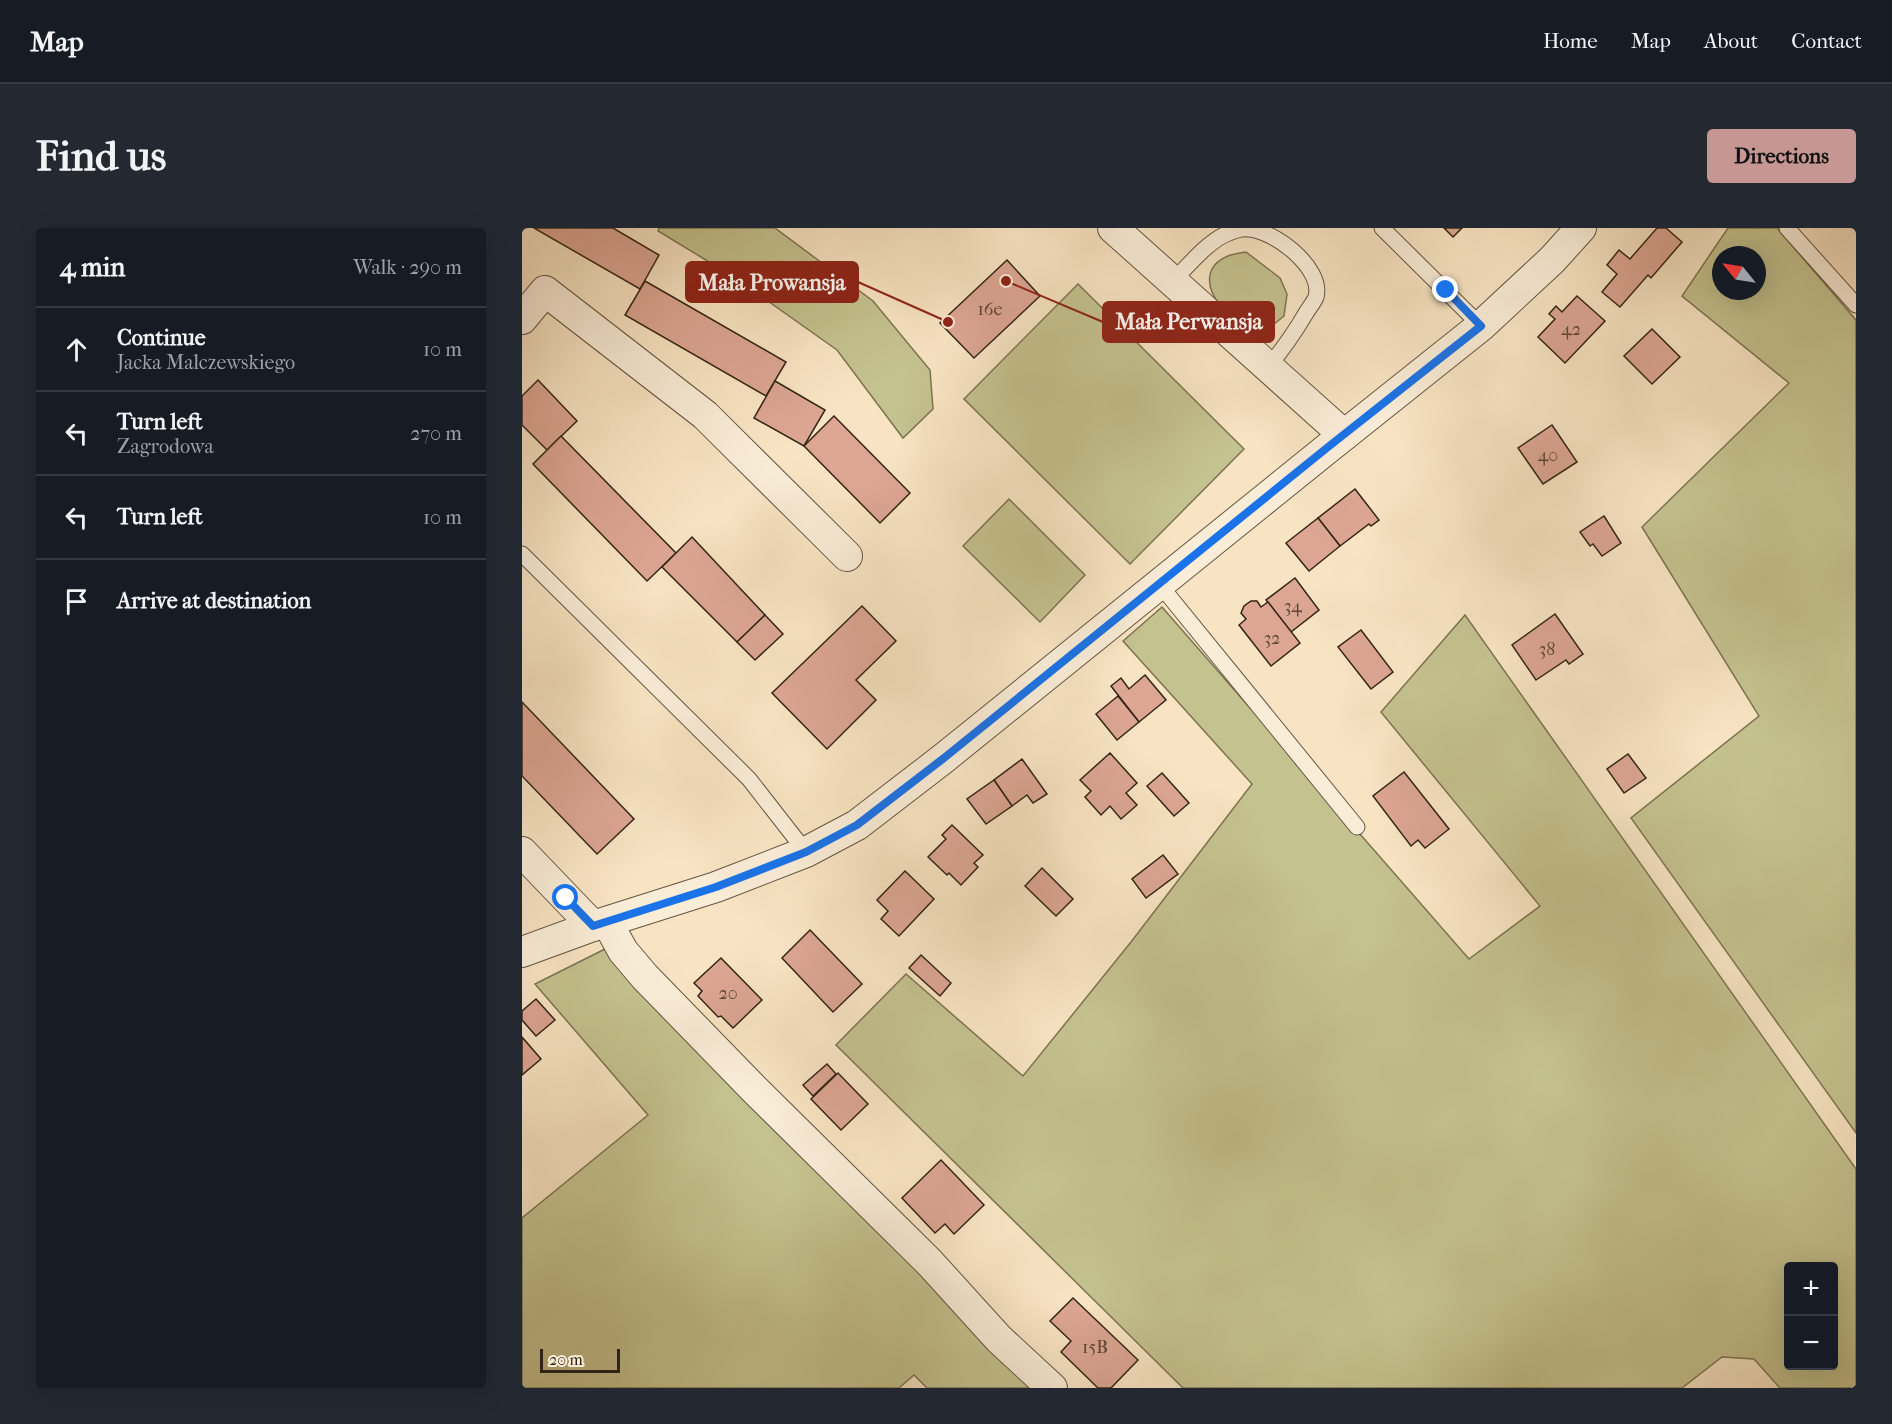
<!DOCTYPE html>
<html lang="en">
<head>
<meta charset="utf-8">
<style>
	body { margin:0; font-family:"IM FELL French Canon",serif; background:#242831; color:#f1f3f6 }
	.controls { position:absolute; right:18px; bottom:18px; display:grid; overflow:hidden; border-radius:6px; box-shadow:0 6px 24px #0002 }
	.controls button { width:54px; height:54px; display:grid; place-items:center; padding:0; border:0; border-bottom:2px solid #363941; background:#171b24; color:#f1f3f6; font:30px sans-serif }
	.compass { position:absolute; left:1190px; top:18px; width:54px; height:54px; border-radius:50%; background:#171b24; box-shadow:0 6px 24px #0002; rotate:300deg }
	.scale { position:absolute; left:18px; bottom:15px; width:80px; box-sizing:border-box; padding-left:6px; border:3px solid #332514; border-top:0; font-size:16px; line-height:21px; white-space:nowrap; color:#332514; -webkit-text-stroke:4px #faedd8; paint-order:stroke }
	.stop { position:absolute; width:18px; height:18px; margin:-14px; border:4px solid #1a73e8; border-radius:50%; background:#fff }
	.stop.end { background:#1a73e8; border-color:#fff; box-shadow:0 2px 6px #0008 }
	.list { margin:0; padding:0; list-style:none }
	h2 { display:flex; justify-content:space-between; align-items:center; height:78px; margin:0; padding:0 24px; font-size:26px }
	h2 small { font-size:20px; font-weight:400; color:#9ea1a6 }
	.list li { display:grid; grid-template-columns:39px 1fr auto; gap:18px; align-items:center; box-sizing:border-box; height:84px; padding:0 24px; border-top:2px solid #363941 }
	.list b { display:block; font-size:22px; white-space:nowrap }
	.list p { margin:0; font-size:20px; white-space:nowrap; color:#9ea1a6 }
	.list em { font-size:20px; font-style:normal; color:#9ea1a6 }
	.icon { flex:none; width:33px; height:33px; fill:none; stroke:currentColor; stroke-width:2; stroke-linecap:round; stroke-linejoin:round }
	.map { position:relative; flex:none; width:1334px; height:1160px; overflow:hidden; border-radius:6px }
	header { display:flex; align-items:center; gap:36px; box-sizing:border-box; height:84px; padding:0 30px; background:#171b24; border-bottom:2px solid #363941 }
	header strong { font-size:28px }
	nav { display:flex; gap:33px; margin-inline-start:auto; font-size:21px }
	.intro { display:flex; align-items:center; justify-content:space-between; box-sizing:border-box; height:144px; padding:0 36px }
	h1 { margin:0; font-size:42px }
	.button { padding:15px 27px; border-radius:6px; background:#c59692; color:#111; font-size:21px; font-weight:700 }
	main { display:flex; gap:36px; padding:0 36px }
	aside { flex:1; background:#171b24; border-radius:6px; box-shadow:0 6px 24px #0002 }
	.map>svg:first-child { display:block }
	.green { fill:#c4c28f; stroke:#7c7452; stroke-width:1.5; fill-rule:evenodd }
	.building { fill:#dca693; stroke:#332514; stroke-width:1.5 }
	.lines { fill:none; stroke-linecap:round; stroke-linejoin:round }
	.service-casing { stroke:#645540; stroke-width:17 }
	.minor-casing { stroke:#645540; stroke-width:32 }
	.service { stroke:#faedd8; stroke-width:15 }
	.minor { stroke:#faedd8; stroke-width:30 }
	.route { stroke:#1a73e8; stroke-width:8 }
	.labels { text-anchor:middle; stroke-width:6; stroke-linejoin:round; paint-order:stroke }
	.number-label { font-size:18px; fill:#5d4534 }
	.leader { fill:none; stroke:#8f2418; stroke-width:2 }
	.callout-dot { fill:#8f2418; stroke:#faedd8; stroke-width:2 }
	.callout { fill:#8f2418; stroke:#8f2418; stroke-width:2 }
	.callout-label { font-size:22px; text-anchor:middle; font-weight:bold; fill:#fff }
</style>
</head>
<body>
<header>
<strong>Map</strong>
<nav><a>Home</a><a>Map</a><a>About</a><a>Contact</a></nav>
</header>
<div class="intro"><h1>Find us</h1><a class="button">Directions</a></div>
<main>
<aside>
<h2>4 min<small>Walk · 290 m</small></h2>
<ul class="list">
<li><svg class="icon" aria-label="ahead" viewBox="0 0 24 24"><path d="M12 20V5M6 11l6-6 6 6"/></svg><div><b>Continue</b><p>Jacka Malczewskiego</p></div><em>10 m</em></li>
<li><svg class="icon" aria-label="left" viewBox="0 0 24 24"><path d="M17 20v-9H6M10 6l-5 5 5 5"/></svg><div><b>Turn left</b><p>Zagrodowa</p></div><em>270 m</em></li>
<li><svg class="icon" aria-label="left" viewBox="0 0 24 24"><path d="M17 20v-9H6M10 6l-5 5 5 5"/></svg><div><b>Turn left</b></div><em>10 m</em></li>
<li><svg class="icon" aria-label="arrive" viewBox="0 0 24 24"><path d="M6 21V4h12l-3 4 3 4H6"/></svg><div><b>Arrive at destination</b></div></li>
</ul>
</aside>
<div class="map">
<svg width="1334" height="1160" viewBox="0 0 1334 1160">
	<rect width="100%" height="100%" fill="#f8e4c3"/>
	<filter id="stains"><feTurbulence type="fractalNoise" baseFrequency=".00333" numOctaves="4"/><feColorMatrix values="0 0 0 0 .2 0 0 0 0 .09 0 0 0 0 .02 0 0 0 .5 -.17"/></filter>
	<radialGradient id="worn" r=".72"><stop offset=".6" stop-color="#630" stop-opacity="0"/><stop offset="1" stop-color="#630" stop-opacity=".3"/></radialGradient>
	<g class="green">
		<path d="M137,0h116l98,73 57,69 3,39 -30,29 -66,-88 -103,-73 -76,-46z"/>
		<path d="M1206,0h49l79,92v813l-225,-315 128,-102 -117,-189 147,-144 -107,-87zM1199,27h36v36h-36z"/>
		<path d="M724,24l34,26 7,16 -3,22c-4,3 -10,9 -15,11 -32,11 -89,-51 -41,-71 5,-2 12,-3 18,-4z"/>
		<path d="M556,56l166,165 -114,115 -166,-165z"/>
		<path d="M487,271l76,76 -45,47 -77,-76z"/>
		<path d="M640,379l307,352 71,-53 -159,-194 84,-97 391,554v219h-76l-26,-29 -32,-2 -40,31h-499l-347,-343 70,-71 117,102 108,-134 121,-158 -129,-143zM1266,1038h46v100h-46z"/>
		<path d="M83,721l432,439h-110l-13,-13 -15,13h-377v-170l126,-103 -113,-131z"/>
	</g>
	<g class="building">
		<path d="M12,0h79l46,27 -19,34z"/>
		<path d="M922,0h18l-9,9z"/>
		<path d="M1135,0h9l16,14 -31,36 -3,-3 -28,32 -18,-15 15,-18 -10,-9 12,-15 11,9z"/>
		<path d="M485,32l33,36 -66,62 -34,-35z"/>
		<path d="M123,53l141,81 -20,34 -141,-81z"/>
		<path d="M1055,68l28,25 -40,42 -27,-26 17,-18 -6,-5 7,-8 6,6z"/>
		<path d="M1130,101l28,28 -28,27 -28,-28z"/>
		<path d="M16,152l39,41 -30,29 -25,-25v-29z"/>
		<path d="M253,153l50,29 -21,36 -50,-28z"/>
		<path d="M312,188l76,77 -30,30 -76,-77z"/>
		<path d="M1030,197l25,37 -34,22 -25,-36z"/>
		<path d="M39,208l115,117 -29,28 -114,-117z"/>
		<path d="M833,261l24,31 -8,6 -2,-2 -29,22 -22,-28z"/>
		<path d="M1082,288l17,27 -19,13 -9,-12 -3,2 -10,-14z"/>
		<path d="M796,290l22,28 -31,25 -23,-28z"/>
		<path d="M170,309l73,78 -28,27 -75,-75z"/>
		<path d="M773,350l24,32 -28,22 -25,-32z"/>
		<path d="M729,373h6l4,6 7,-5 32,41 -29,23 -32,-41 7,-6 -5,-6 3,-7z"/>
		<path d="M340,378l34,35 -40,39 20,20 -49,49 -55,-56z"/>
		<path d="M1033,386l28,40 -14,10 -3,-4 -30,20 -24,-35z"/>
		<path d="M243,387l18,19 -28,26 -18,-18z"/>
		<path d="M839,402l32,42 -22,17 -33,-42z"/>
		<path d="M623,447l21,25 -27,22 -28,-36 10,-8 8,11z"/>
		<path d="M596,468l21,26 -22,18 -21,-26z"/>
		<path d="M0,474l112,117 -37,35 -75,-78z"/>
		<path d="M588,525l27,30 -11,10 11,12 -16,14 -11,-13 -9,9 -16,-18 6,-6 -11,-11z"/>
		<path d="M1106,526l18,24 -22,15 -17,-24z"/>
		<path d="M500,531l25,35 -14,9 -6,-8 -15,11 -18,-26z"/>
		<path d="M882,544l45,57 -24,19 -7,-8 -7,6 -38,-50z"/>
		<path d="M640,545l27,30 -15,13 -27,-30z"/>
		<path d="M472,552l18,26 -26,18 -19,-25z"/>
		<path d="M430,597l31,30 -9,8 4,4 -17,18 -12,-12 -2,2 -19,-18 18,-18 -4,-4z"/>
		<path d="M641,627l15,19 -32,24 -14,-19z"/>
		<path d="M520,640l31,31 -17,17 -31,-30z"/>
		<path d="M383,643l29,28 -35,37 -18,-17 7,-8 -11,-11z"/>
		<path d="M288,702l52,54 -29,28 -51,-54z"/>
		<path d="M399,727l30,28 -11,13 -31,-28z"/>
		<path d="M199,730l41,42 -29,28 -12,-12 -3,1 -20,-21 4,-5 -8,-8z"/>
		<path d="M14,771l19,21 -19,16 -14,-16v-9z"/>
		<path d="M0,809l19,22 -19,16z"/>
		<path d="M305,836l9,10 -23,22 -10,-11z"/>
		<path d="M316,845l30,31 -27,26 -30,-31z"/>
		<path d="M419,932l43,45 -30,29 -9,-10 -10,9 -33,-35z"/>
		<path d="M551,1070l65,62 -27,28h-13l-37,-36 10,-11 -21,-20z"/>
	</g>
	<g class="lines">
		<g class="service-casing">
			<g id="service">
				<path d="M860,0l99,98"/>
				<path d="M1265,0l69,77"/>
				<path d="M651,53c14,-14 37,-42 56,-48 4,-2 13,-5 18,-4 26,0 77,39 69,68 -2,5 -7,11 -10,16 -11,19 -23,36 -37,53"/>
				<path d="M0,326l227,225 57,73"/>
				<path d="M638,357l197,242"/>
			</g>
		</g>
		<g class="minor-casing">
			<g id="minor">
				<path d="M591,0l231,207"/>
				<path d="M0,91l23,-28 160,124 142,141"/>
				<path d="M0,624l71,74"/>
				<path d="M85,694l16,29 22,26 109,112 176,174 69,76 53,49"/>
				<path d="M0,724l71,-26 123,-39 90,-35 51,-27 87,-67 384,-310 153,-122 71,-66 29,-32"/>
			</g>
		</g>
		<use href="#service" class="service"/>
		<use href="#minor" class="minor"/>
	</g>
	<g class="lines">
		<path class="route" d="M44,670l27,28 123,-39 90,-35 51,-27 87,-67 384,-311 153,-121 -35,-36"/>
	</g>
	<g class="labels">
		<g class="number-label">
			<text x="468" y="87">16e</text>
			<text x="1049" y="107">42</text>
			<text x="1026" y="233">40</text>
			<text x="771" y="384">34</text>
			<text x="750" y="416">32</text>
			<text x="1025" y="427">38</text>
			<text x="206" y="771">20</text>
			<text x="573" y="1125">15B</text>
		</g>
	</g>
	<path class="leader" d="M426 94L336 54M484 53L581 94"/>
	<g class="callout-dot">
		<circle cx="426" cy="94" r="6"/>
		<circle cx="484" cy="53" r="6"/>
	</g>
	<g class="callout">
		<rect x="164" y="34" width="172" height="40" rx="6"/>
		<rect x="581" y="74" width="171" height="40" rx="6"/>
	</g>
	<g class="callout-label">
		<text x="250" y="62">Mała Prowansja</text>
		<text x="667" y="101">Mała Perwansja</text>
	</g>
	<rect width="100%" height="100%" filter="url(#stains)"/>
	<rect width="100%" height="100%" fill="url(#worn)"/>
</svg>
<div class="controls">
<button>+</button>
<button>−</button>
</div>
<svg class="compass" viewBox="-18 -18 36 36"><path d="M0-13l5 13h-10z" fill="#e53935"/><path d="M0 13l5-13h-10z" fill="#9ea1a6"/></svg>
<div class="scale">20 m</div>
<div class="stop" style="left:44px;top:670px"></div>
<div class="stop end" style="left:924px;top:62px"></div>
</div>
</main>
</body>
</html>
